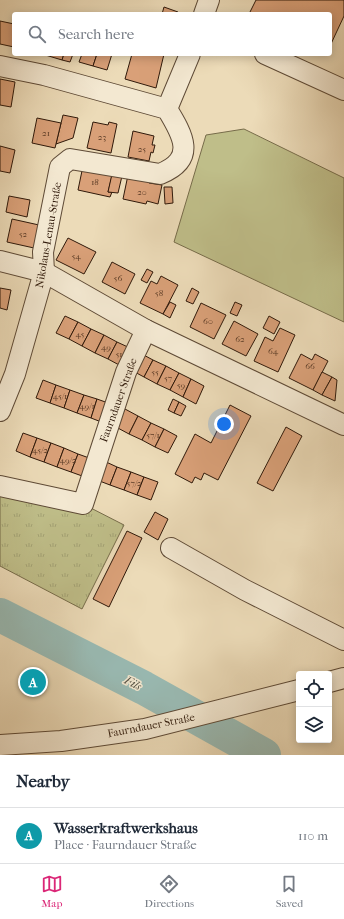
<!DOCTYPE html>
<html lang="en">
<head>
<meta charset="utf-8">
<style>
	body { margin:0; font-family:"IM FELL French Canon",serif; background:#f6f6f7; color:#1f2937 }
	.controls { position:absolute; right:12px; bottom:12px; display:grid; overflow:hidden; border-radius:4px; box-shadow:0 2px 10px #0003 }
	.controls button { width:36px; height:36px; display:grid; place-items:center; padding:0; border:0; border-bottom:1px solid #e0e1e3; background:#fff; color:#1f2937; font:20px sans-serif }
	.you { position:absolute; left:224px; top:424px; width:14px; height:14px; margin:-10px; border:3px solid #fff; border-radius:50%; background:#1a73e8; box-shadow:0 0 0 6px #1a73e833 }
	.badge { display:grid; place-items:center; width:26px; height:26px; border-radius:50%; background:#db2777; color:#fff; font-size:13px; font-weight:700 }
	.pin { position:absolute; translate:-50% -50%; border:2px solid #fff; box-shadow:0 1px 4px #0006 }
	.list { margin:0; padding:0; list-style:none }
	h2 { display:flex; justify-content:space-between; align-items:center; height:52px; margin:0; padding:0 16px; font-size:17px }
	h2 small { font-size:13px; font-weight:400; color:#747a83 }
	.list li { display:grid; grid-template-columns:26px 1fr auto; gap:12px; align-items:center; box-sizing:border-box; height:56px; padding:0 16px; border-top:1px solid #e0e1e3 }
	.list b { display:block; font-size:15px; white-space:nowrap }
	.list p { margin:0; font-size:13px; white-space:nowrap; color:#747a83 }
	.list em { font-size:13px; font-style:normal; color:#747a83 }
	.icon { flex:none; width:22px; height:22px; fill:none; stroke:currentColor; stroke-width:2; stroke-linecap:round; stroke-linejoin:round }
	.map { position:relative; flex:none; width:344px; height:755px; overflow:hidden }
	.search { position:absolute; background:#fff; box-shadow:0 2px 10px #0003; left:12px; right:12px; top:12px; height:44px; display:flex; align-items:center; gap:10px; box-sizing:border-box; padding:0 14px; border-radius:4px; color:#747a83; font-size:15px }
	.sheet { height:108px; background:#fff }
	nav { display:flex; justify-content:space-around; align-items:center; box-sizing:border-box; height:56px; border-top:1px solid #e0e1e3; background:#fff; font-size:11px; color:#747a83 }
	nav a { display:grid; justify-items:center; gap:2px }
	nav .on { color:#db2777 }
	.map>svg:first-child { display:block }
	.green { fill:#bfbe89; stroke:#776c4a }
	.park { fill:url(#park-tufts); stroke:#776c4a }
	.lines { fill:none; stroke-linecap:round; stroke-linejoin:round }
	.river { stroke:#99bab3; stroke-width:34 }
	.building { fill:#d9a078; stroke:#2f190a }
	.minor-casing { stroke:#5e4a36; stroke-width:22 }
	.minor { stroke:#f3e8d1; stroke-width:20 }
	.labels { text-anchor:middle; stroke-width:3; stroke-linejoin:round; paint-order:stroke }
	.number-label { font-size:9px; fill:#5a3b26 }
	.street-label { font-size:11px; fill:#2f190a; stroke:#f3e8d1 }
	.water-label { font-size:12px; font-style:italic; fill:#545145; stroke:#f3e8d1 }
</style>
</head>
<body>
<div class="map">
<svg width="344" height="755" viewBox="0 0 344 755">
	<defs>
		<pattern id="park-tufts" width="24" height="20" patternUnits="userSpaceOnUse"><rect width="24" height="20" fill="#bfbe89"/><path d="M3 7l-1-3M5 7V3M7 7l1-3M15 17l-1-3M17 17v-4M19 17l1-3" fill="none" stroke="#a4a375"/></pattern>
	</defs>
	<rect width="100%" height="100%" fill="#ecdbb8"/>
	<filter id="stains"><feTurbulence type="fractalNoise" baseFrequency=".005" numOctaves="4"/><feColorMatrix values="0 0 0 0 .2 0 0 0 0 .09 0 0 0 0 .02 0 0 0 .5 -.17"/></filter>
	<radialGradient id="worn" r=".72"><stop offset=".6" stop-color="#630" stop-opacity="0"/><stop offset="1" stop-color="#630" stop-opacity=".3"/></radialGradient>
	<path class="green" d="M244,129l100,49v144l-170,-80 32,-107z"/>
	<path class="park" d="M0,486l83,18 41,21 -42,84 -82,-43z"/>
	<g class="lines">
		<path class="river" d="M0,615l144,73 120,67"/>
	</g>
	<g class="building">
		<path d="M256,0h88v16l-14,30v-32h-81z"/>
		<path d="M164,7l14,5 -1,2h-15z"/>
		<path d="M0,21l14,3v23l-14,-3z"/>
		<path d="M42,54h22l-2,6z"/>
		<path d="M64,54h9l-3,8 -8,-2z"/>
		<path d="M82,54h15l-4,12 -14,-4z"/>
		<path d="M97,54h15l-5,16 -14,-4z"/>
		<path d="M132,54h32l-8,34 -31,-9z"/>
		<path d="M0,79l15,3 -4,25 -11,-2z"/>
		<path d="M63,115l15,3 -5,20 -17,6z"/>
		<path d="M37,118l24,5 -6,25 -23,-5z"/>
		<path d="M93,122l15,3 1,-3 8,2 -6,29 -24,-5z"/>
		<path d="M133,131l21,5 -2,9h3l-2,8 -2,-1 -2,9 -21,-4z"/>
		<path d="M0,146l15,4 -5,23 -10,-2z"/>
		<path d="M83,166l30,6 -5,20h4l-2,5 -32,-7z"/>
		<path d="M112,174l10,2 -4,17 -10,-1z"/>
		<path d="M128,175l22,5 -1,3 13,2 -4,19 -11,-3 -1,3 -23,-5z"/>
		<path d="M164,187h8l1,16 -8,1z"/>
		<path d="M9,196l21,4 -3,17 -21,-5z"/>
		<path d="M12,219l27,6 -5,23 -27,-6z"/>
		<path d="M68,238l28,14 -12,22 -28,-14z"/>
		<path d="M112,262l23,12 -10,20 -23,-12z"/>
		<path d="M147,269l6,3 -6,11 -6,-3z"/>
		<path d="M161,276l17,9 -15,29 -23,-11 11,-22 6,3z"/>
		<path d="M0,288l11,2 -4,20 -7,-2z"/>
		<path d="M192,288l7,4 -6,12 -7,-3z"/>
		<path d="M170,302l6,3 -6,13 -7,-4z"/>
		<path d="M235,302l7,3 -5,11 -7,-3z"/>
		<path d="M201,303l25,12 -12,24 -24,-12z"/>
		<path d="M65,316l13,6 -9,17 -13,-6z"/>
		<path d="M269,316l11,6 -6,12 -11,-6z"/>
		<path d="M234,321l24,13 -12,22 -24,-12z"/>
		<path d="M78,322l13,7 -9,17 -13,-7z"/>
		<path d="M280,328l15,7 -17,37 -24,-11 11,-24 8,4z"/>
		<path d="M91,329l13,6 -9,18 -13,-7z"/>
		<path d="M104,335l13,7 -9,17 -13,-6z"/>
		<path d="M117,342l13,6 -9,18 -13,-7z"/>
		<path d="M140,353l13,7 -9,17 -13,-7z"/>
		<path d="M301,354l11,6 3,-6 13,7 -15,29 -24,-12z"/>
		<path d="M153,360l13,6 -9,18 -13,-7z"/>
		<path d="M166,366l13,7 -9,17 -13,-6z"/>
		<path d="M322,372l10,5 -10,18 -9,-5z"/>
		<path d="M179,373l12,6 -8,18 -13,-7z"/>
		<path d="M332,377l5,3 -2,21 -13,-6z"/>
		<path d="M191,379l13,7 -8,18 -13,-7z"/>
		<path d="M43,380l13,5 -6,18 -14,-5z"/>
		<path d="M56,385l14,5 -6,18 -14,-5z"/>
		<path d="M70,390l14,5 -7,18 -13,-5z"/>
		<path d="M84,395l13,4 -6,19 -14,-5z"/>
		<path d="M97,399l14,5 -7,19 -13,-5z"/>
		<path d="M173,399l6,3 -5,11 -6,-3z"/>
		<path d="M179,402l7,4 -5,10 -7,-3z"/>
		<path d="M230,405l21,11 -33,64 -14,-7 -3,7 -6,-3 -3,6 -17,-9 20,-40 16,9z"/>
		<path d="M125,409l13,7 -9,18 -13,-7z"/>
		<path d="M138,416l13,7 -9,17 -13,-6z"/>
		<path d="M151,423l13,6 -9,18 -13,-7z"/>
		<path d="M286,427l16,9 -29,55 -16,-8z"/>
		<path d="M164,429l13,7 -9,17 -13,-6z"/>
		<path d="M23,433l14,5 -7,19 -14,-6z"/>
		<path d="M37,438l14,5 -7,19 -14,-5z"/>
		<path d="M51,443l13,5 -7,19 -13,-5z"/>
		<path d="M64,448l14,6 -7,18 -14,-5z"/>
		<path d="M78,454l14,5 -7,18 -14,-5z"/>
		<path d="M104,461l13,6 -7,18 -13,-5z"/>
		<path d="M117,467l14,5 -7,18 -14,-5z"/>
		<path d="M131,472l13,5 -7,18 -13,-5z"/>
		<path d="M144,477l14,5 -7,18 -14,-5z"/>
		<path d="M155,512l13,7 -10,21 -14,-8z"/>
		<path d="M127,531l15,7 -33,69 -16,-8z"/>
		<path d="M28,669l19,11 -8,15 -20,-11z"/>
	</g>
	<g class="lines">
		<g class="minor-casing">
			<g id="minor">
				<path d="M204,14l5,-14"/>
				<path d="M265,54l79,36"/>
				<path d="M0,66l44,9 123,34c16,26 30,50 -7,65l-90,-15 -10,8 -17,85 1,20 -29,102 -15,37"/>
				<path d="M167,109l23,-55"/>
				<path d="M0,261l44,11 102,58 198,95"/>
				<path d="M0,486l83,18 43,-132 20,-42"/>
				<path d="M171,548l74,42 99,50"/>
				<path d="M329,682l15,-4"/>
				<path d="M0,745l61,-4 84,-12 154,-39"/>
			</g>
		</g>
		<use href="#minor" class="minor"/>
	</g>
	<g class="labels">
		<g class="number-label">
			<text x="46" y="136">21</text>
			<text x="102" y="140">23</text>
			<text x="142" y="152">25</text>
			<text x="95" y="185">18</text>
			<text x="142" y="195">20</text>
			<text x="23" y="237">52</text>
			<text x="76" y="259">54</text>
			<text x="118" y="281">56</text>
			<text x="159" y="296">58</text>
			<text x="208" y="324">60</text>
			<text x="80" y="337">45</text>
			<text x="240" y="342">62</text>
			<text x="106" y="350">49</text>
			<text x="273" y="354">64</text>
			<text x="119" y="357">51</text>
			<text x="310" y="369">66</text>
			<text x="155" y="375">55</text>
			<text x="168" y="381">57</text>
			<text x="181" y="388">59</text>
			<text x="60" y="399">45/1</text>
			<text x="87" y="409">49/1</text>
			<text x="153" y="438">57/1</text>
			<text x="40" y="453">45/2</text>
			<text x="68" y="463">49/2</text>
			<text x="134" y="486">57/2</text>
		</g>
		<g class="street-label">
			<text transform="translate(48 235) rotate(-80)" y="4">Nikolaus-Lenau-Straße</text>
			<text transform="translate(118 400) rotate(-70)" y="4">Faurndauer Straße</text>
			<text transform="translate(151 725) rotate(-11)" y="4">Faurndauer Straße</text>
		</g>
		<g class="water-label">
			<text transform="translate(133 683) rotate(27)" y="4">Fils</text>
		</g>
	</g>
	<rect width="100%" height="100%" filter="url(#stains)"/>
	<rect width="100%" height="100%" fill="url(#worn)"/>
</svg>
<div class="controls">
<button><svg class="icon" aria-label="locate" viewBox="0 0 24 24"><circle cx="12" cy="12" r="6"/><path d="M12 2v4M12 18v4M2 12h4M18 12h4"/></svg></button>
<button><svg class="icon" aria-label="layers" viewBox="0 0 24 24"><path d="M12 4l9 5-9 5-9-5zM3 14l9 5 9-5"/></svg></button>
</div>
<div class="you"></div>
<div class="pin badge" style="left:33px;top:682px;background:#0f9aa8">A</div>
<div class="search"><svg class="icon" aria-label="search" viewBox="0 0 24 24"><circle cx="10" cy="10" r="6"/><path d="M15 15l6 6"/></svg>Search here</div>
</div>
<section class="sheet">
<h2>Nearby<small></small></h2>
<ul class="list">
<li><span class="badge" style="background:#0f9aa8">A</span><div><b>Wasserkraftwerkshaus</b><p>Place · Faurndauer Straße</p></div><em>110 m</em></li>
</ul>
</section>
<nav>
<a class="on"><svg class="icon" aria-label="map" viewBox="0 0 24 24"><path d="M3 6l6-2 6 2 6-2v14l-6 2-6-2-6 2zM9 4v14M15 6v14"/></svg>Map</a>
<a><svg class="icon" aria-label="directions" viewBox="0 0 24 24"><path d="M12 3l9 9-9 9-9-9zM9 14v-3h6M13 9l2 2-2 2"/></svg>Directions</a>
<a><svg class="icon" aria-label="saved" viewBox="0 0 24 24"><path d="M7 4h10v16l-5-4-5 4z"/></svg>Saved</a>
</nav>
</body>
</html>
